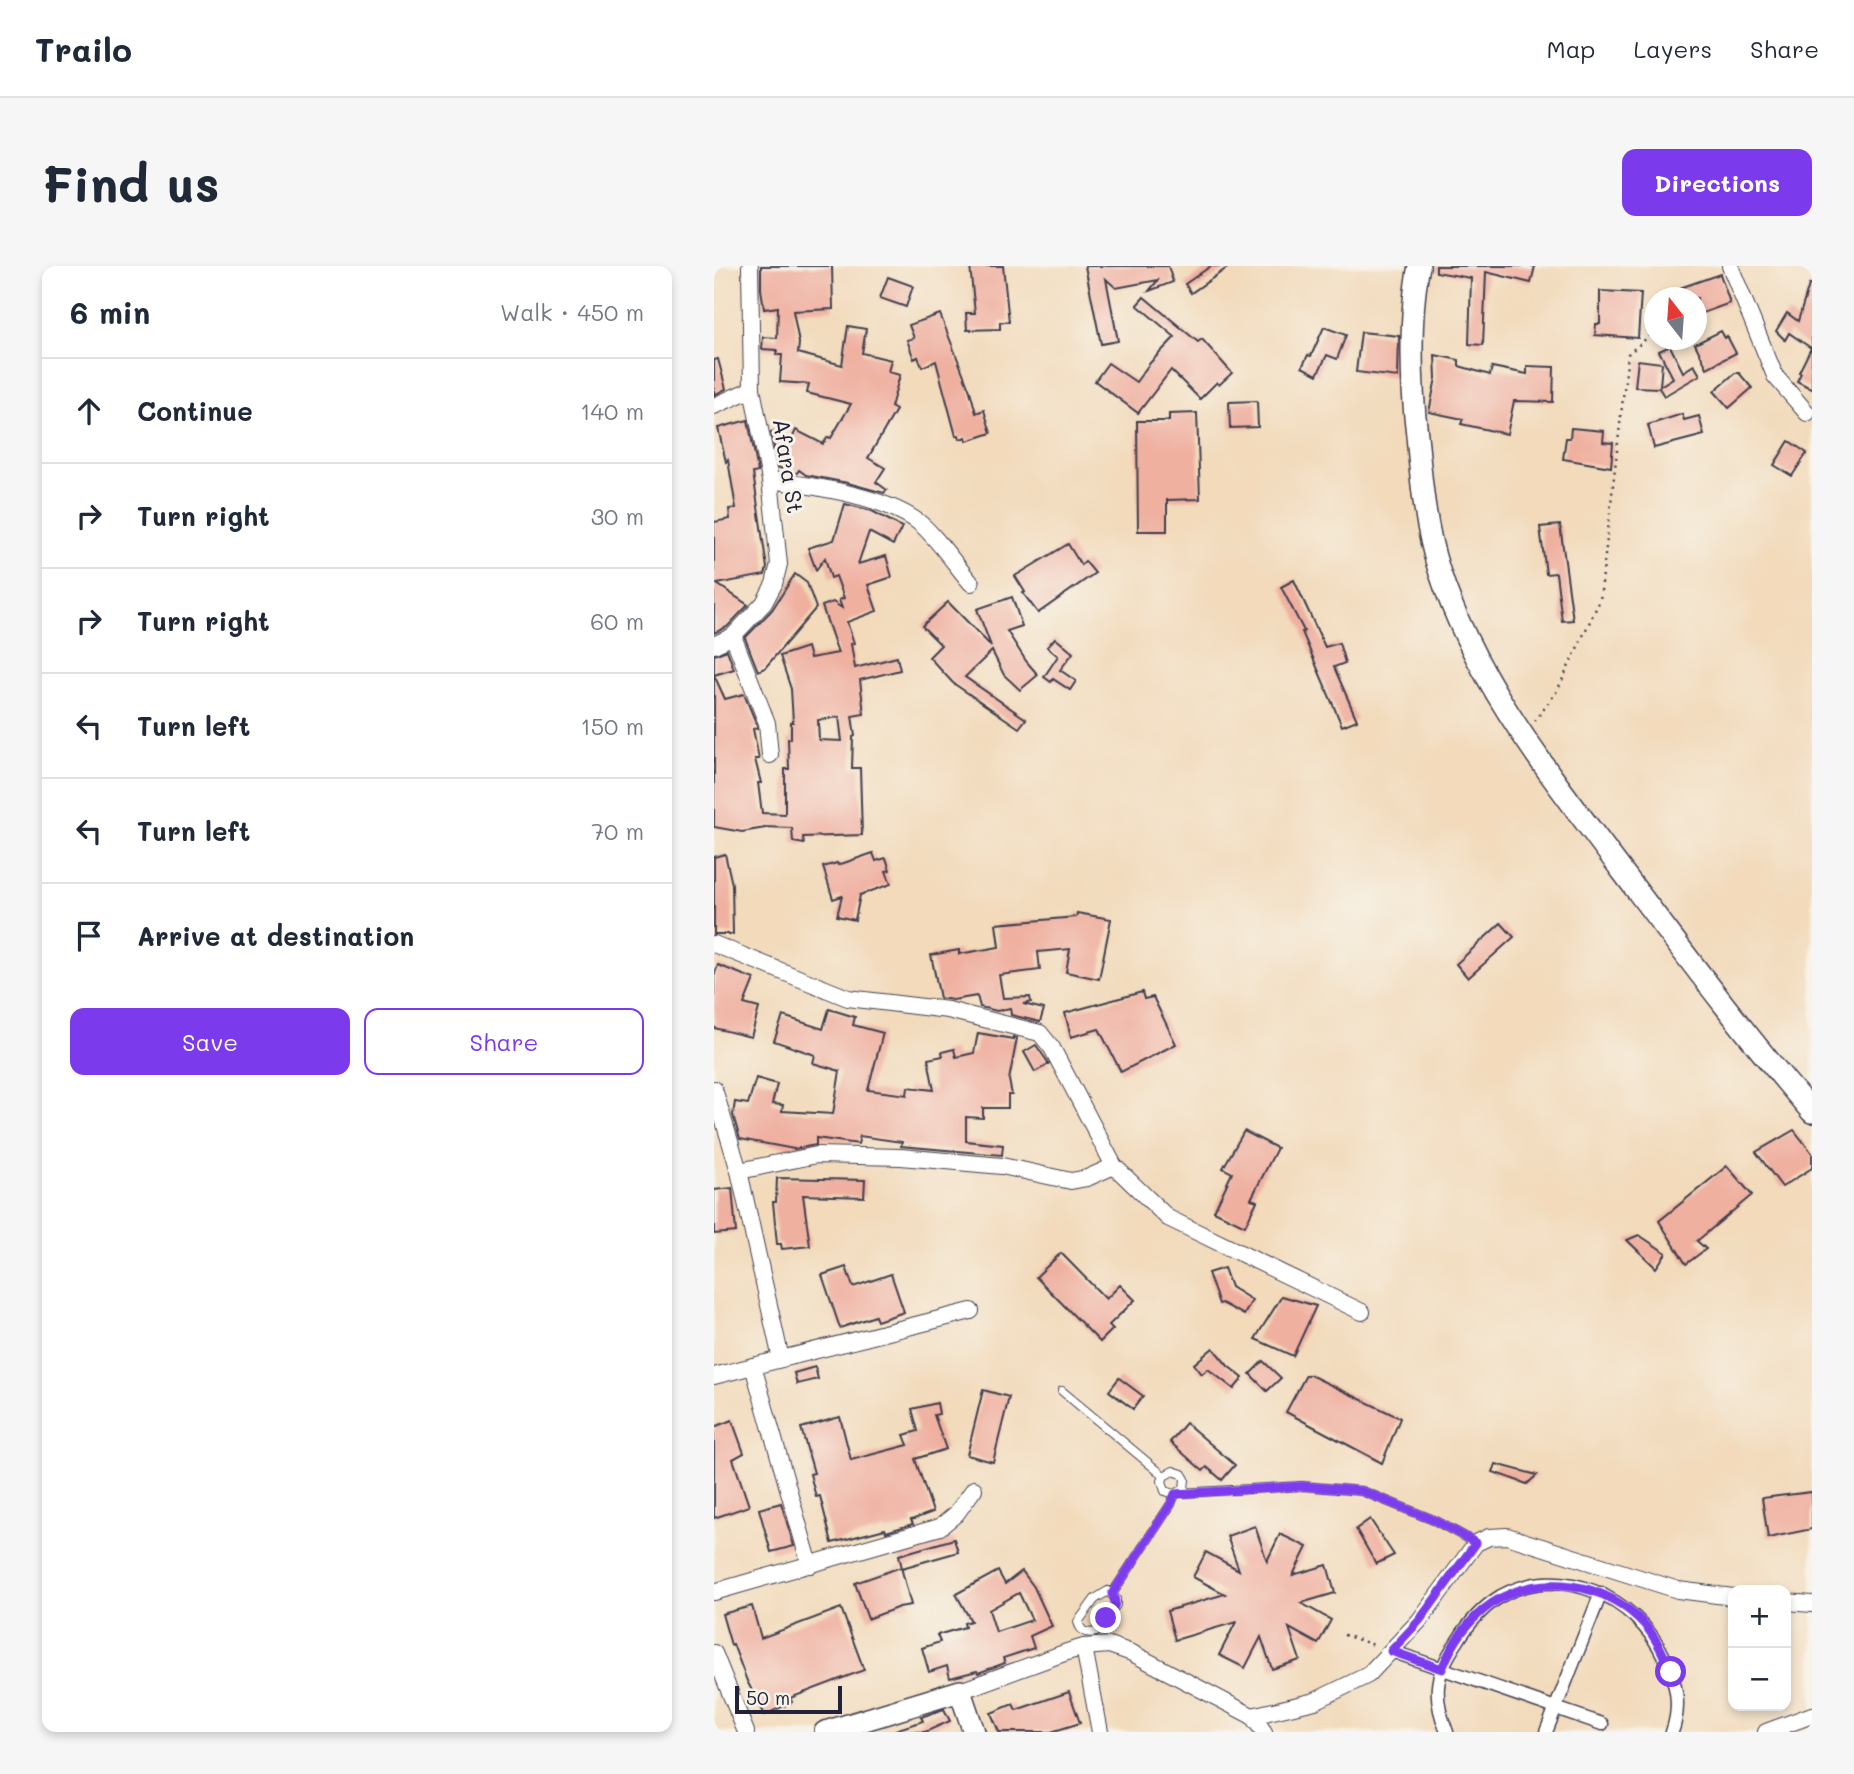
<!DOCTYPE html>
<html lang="en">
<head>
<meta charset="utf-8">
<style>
	body { margin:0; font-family:Mali,sans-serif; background:#f6f6f7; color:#1f2937 }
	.controls { position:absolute; right:21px; bottom:21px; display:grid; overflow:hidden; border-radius:14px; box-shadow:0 4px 10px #0003 }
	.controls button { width:63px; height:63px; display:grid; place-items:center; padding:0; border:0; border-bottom:2px solid #e0e1e3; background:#fff; color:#1f2937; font:35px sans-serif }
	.compass { position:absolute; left:930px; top:21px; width:63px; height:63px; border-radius:50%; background:#fff; box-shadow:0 4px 10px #0003; rotate:343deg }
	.scale { position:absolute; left:21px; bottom:18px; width:107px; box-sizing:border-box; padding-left:7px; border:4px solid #22223b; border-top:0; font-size:19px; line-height:24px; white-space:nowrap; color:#22223b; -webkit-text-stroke:5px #f7f3e8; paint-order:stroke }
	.stop { position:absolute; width:21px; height:21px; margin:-16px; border:5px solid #7c3aed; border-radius:50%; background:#fff }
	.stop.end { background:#7c3aed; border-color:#fff; box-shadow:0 2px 7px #0008 }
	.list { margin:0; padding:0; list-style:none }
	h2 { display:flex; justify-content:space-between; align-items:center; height:91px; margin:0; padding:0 28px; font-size:30px }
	h2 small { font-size:23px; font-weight:400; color:#747a83 }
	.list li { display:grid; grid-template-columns:46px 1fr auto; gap:21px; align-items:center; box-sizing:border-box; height:105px; padding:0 28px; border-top:2px solid #e0e1e3 }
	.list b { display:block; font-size:26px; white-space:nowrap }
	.list em { font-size:23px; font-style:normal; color:#747a83 }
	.actions { display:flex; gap:14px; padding:21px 28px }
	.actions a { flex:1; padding:16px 0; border:2px solid #7c3aed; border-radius:14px; text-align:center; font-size:24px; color:#7c3aed }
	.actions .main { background:#7c3aed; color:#fff }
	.icon { flex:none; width:38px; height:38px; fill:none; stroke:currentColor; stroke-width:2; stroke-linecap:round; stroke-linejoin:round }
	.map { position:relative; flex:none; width:1098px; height:1466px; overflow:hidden; border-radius:14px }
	header { display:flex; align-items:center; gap:42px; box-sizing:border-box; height:98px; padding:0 35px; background:#fff; border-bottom:2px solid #e0e1e3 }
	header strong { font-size:33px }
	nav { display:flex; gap:38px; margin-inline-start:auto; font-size:24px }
	.intro { display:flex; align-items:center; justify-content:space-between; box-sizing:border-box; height:168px; padding:0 42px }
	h1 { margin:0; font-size:49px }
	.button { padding:18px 32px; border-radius:14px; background:#7c3aed; color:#fff; font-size:24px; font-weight:700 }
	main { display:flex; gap:42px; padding:0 42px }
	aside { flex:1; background:#fff; border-radius:14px; box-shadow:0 4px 10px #0003 }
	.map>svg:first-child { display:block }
	.building { fill:#efb0a0; fill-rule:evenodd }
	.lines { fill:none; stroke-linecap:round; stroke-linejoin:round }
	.service-casing { stroke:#413e4e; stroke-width:10 }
	.pedestrian-casing { stroke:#413e4e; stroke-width:15 }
	.minor-casing { stroke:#413e4e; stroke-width:18 }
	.tertiary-casing { stroke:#413e4e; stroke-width:24 }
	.path { stroke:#413e4e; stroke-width:2.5; stroke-dasharray:2 5; stroke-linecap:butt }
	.service { stroke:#fff; stroke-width:8 }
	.pedestrian { stroke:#fff; stroke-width:12 }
	.minor { stroke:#fff; stroke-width:16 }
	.tertiary { stroke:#fff; stroke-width:21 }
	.route { stroke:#7c3aed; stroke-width:9 }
	.labels { text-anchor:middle; stroke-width:6; stroke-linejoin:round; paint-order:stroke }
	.street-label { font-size:23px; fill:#22223b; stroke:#f7f3e8 }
</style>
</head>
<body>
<header>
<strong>Trailo</strong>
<nav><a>Map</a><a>Layers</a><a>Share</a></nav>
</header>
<div class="intro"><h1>Find us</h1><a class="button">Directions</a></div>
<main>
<aside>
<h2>6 min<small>Walk · 450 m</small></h2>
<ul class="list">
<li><svg class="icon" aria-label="ahead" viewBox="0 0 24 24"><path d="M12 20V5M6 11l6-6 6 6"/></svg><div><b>Continue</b></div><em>140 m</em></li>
<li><svg class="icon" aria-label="right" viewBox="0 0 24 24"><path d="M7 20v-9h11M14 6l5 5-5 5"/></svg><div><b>Turn right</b></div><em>30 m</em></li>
<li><svg class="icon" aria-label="right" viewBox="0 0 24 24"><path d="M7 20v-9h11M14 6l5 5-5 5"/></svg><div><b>Turn right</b></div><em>60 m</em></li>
<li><svg class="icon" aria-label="left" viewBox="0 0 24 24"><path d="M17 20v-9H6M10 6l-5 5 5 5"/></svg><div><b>Turn left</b></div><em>150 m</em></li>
<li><svg class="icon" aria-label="left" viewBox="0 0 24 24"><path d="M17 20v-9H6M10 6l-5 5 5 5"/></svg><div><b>Turn left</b></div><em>70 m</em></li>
<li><svg class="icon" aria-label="arrive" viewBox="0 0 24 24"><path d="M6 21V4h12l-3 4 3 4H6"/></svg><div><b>Arrive at destination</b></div></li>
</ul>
<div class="actions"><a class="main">Save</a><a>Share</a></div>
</aside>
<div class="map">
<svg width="1098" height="1466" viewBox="0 0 1098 1466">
	<rect width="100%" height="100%" fill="#f7f3e8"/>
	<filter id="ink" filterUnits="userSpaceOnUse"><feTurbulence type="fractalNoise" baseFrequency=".0143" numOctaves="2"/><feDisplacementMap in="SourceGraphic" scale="14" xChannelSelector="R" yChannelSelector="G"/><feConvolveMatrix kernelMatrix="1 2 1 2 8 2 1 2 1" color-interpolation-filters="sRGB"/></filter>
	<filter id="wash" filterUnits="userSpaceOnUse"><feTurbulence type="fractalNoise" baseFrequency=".00686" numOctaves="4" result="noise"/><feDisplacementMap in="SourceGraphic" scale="28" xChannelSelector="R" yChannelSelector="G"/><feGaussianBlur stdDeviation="1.57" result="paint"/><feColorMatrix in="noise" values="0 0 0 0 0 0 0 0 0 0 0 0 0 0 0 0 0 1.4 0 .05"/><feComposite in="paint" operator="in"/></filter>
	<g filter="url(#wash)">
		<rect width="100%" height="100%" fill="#f2dabb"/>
		<g id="blocks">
			<g class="building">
				<path d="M47,0h71l1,43 -40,2 6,32 -1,10 44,12 6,-39 18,3 -4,24 29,7 -3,12 12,3 -9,32 5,3 -28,48 17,10 -9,14 11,8 -3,3 -36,-10 -42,-8 -7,-5 -2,3 -9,-1 -10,-5 -7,-35 11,-3 6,18 8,-17 27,14 5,-7 3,1 20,-34 -44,-11 2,-9 -29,-2 2,-27h-6l1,-5 -15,-1 1,-12 14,1 1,-31 -14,2 -3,-20z"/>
				<path d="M256,0h33l6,56h-9v7l-33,1 -1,-17h9z"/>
				<path d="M371,0h83l5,16 -24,9 9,-11 -42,8 -10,-9 12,62 -17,3z"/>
				<path d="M497,0h19l-39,27 -6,-9z"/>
				<path d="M722,0h99l-4,17 -45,-11 -3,73 -14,-1 2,-66 -35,-6z"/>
				<path d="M1006,8l10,29 -33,12v-17h-14l-3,-10z"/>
				<path d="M174,11l25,9 -7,21 -26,-9z"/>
				<path d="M1095,19h3v104l-15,-8 4,-8 -2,-1 12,-24 -22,-15 -4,7 -9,-9 11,-18 11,8z"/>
				<path d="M886,25l41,2 -3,45 -43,-3 1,-11h4z"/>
				<path d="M430,31l54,45 4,-3 30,34 -13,12 -2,-3 -17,17 -29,-29 -33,43 -43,-32 13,-18 28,19 14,-19 25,-26 -38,-32z"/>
				<path d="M226,48l30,77 6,22 8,-3 7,23 -24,8 -1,-4 -6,2 -1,-4 -3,1 -20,-75 -14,6 -4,-10 -4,2 -7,-19 7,-2 -5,-13z"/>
				<path d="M610,61l22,8 -9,24 -10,-4 -10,20 -15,-8 6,-12 3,1z"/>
				<path d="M1007,65l4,7 2,-2 9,17 -29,15 -12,-24z"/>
				<path d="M647,66l38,4 -1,41 -42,-5z"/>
				<path d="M956,80l13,26 11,-7 6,10 -36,21 -5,-8 -24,-1 3,-27 24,3 -2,23 13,-8 -14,-27z"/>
				<path d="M721,89l24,5v6l31,9 2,-8 35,7v-8l27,1 -1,35 -39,-1 -7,33 -46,-10 2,-5 -34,-7 7,-34z"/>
				<path d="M4,93l8,30 -12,6v-35z"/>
				<path d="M1021,107h4l13,15 -23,20 -15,-17z"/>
				<path d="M543,135l1,26 -28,1 -1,-26z"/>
				<path d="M483,147l3,86 -33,1v31h-29l-1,-110h32v-7z"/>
				<path d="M968,148l2,6 15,-4 5,19 -50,13 -6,-23z"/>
				<path d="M34,154l10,52 -5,1 14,95 -2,7 -48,9 31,21 -21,22 -13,6v-111l16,-3 -1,-10 7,-1 -8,-48 -2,2 -8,-34z"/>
				<path d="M857,162l33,3 -1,11 10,1 -2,24 -48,-8 3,-21h4z"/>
				<path d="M1075,175l18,12 -15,23 -18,-11z"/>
				<path d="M131,238l27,7 30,16 -9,18 -24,-13 -11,32 28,-8 6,21 -24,8 9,26 -30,11 7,21 -3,1 4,24 42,-11 3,13 -40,10 4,34 -12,2 3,20 -2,1 -1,31h8l2,67 -59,2 1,7 -11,-2 -1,-14 -28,-1 1,1 -23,4 -28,-5v-172l13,-5 7,19 -20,6 11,24 19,-5 13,31v3l-4,1 6,30h-4l6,24h-3l4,30 23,1v-45h4l-1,-30h3v-17h2l-2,-33 -11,-33 27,-9 3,11 28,-5 -16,-47 11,-4 9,6 -3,-8 5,-2 -8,-22 -5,2 -6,-20 -9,12 -8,-22 26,-8zM125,451l3,24 -23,-1 -1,-20z"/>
				<path d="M846,259l13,95 -11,1 -6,-48 -10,1 -6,-47z"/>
				<path d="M354,278l13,21 4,-4 10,12 -57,40 -15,-20 2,-1 -10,-16z"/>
				<path d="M81,308l12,9 9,25 -51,60 -7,3 -13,-33 27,-28z"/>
				<path d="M580,314l31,67 14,-4 6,20 -11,4 23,53 -15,6 -40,-94 2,-1 -23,-44z"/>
				<path d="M298,331l10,29 -15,5 19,30 12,14 -18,15 -16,-15 -12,-24 -27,26 61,42 -7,9 -66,-45 -24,-26 12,-12 -19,-19 26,-24 43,44 -14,-37z"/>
				<path d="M341,372l18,15 -13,17 16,11 -6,9 -17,-11 -2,3 -7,-5 14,-21 -11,-9z"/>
				<path d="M159,587l3,8 10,-3 4,12 -4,1 5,13 -31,11 -5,25 -18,-4 5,-20 -9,3 -10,-32 14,-4 1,2z"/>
				<path d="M11,588l7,30 1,50h-19v-77z"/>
				<path d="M363,647l34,6 -12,60 -33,-7 4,-23 -32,3 2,18 -41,5 4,23 27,-1 1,5 -8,2 21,5 -4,13 -29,-7 -1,-7 -13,3 -17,-4 -3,-11 -24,4 -13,-2 -9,-43 28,-5v4l40,-7 -3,-23 80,-7z"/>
				<path d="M787,657l13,14 -46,41 -12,-14z"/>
				<path d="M4,699l36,14 -10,25 15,4 -8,29 -37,-9v-52z"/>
				<path d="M428,726l2,7 9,-2 23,47 -55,28 -22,-43 -28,8 -6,-24z"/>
				<path d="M115,743l26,8 -2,8 30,8 -15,57 39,5 1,-8 26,3 -6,-31 15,-3 -1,-4 12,-3 2,8 18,-4 4,-20 35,6v-2l4,1 -8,42 3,15h-4v13h-25v10l-17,-1v24l37,4 -1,10 -101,-9 1,-4 -42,-6 -2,8 -42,-6v7l-22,4 -54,-10 -7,-24 2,-13 13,2 8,-26 21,6 -5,20 11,1 -1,6 51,3 7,-43 -27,-8 2,-8 -41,-14 9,-25 40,13z"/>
				<path d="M322,779l13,19 -14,8 -11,-20z"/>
				<path d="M1080,864l18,23v15l-30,19 -26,-35z"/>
				<path d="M530,865l33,17 -26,51 6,2 -12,25 -31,-15 18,-38 -9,-5z"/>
				<path d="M1013,900l25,29 -55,46 9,8 -20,15 -27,-43z"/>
				<path d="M63,912l88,2 -1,17 -61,-2 7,51 -28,3 -1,-5h-4l-4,-42h3z"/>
				<path d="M18,922l4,44 -22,2v-44z"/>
				<path d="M925,969l27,18 -10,15 -29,-28z"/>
				<path d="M347,987l45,46 14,-14 15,15 -26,25 4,4 -13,13 -64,-65z"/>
				<path d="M132,1001l7,20 38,-13 13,38 -27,9 -2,-5 -35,12 -18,-53z"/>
				<path d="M510,1002l7,19 21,13 -8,15 -22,-12 -3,1 -11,-31z"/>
				<path d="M568,1030l34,10 -23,50 -38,-17z"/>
				<path d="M499,1082l15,18 15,12 -9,11 -26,-20 -6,5 -8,-10z"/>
				<path d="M549,1095l18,17 -14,13 -17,-17z"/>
				<path d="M101,1101l3,12 -21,5 -3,-11z"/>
				<path d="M592,1109h4l90,43 -18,45 -96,-51z"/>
				<path d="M405,1112l24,18 -10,13 -24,-18z"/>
				<path d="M269,1124l26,7 -16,65 -26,-7z"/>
				<path d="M223,1137l2,11 -5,1 12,34 -31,10 18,53 -22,8 2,4 -27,8 -1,-3 -53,14 -12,-47 -4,1 -6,-23 4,-1 -13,-45 39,-11 11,43 57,-15 -4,-10 14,-4 -6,-22z"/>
				<path d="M18,1154l12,33 -11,6 16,47 -35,12v-91z"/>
				<path d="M472,1157l49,42 -13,15 -15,-13 -4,4 -33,-29z"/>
				<path d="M782,1198l41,11 -10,9 -34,-12z"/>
				<path d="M1098,1226v37l-44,9 -6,-40z"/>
				<path d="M67,1237l13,43 -23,6 -12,-43z"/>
				<path d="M656,1253l24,36 -18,9 -20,-35z"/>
				<path d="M541,1260l12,35 13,-27 27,13 -14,28 34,-10 8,28 -34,10 30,17 -13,24 -29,-16 11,32 -28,9 -11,-32 -16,31 -26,-13 17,-33 -61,18 -8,-29 58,-17 -32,-17 13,-25 33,18 -12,-34z"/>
				<path d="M240,1273l4,13 -56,16 -3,-13z"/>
				<path d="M187,1301l10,38 -12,2 -31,12 -13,-36z"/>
				<path d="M284,1305l7,13 17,-13 12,16 18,39 -22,10 4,12 -31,10 2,5 -27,10 -1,-2 -27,7 -3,-12 -18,6 -7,-24 18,-6 -3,-7 28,-8 -1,-4 7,-2 -15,-27zM305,1327l13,27 -36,12 -7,-22z"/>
				<path d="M38,1340l9,32 80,-30 23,62 -74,28 2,4 -27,13 -18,-34 -14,-37 -2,1 -9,-31z"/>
				<path d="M355,1426l11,31 -29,9h-52l-8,-19 22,-9 3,6z"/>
				<path d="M230,1443l6,12 -25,11h-29l-1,-2 28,-9 -2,-4z"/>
			</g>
		</g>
	</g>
	<g filter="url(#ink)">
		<use href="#blocks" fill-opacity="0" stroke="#413e4e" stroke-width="2"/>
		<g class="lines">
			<g class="service-casing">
				<g id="service">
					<path d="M348,1125l102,85"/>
					<path d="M466,1227l122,-7 60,5 74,30 40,22"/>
					<path d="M394,1325l8,8v6l-20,27c-10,2 -15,0 -18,-10l17,-23z"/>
					<path d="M398,1328l59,-90 4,-10 9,-5 1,-10 -3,-5 -9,-3 -9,5 -2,5 3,10 10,3"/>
				</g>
			</g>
			<g class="pedestrian-casing">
				<g id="pedestrian">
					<path d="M677,1385l211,73"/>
					<path d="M733,1466c-15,-37 -12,-58 10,-90 11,-18 26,-35 44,-46 60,-34 135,2 162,59 13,26 19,49 9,77"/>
					<path d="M832,1466l55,-139"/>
				</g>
			</g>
			<g class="minor-casing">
				<g id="minor">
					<path d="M1016,0l45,110 32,37"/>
					<path d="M0,140l38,-17"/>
					<path d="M56,214c43,6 110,15 147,41 15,10 40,46 54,62"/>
					<path d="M19,370l34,87 3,32"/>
					<path d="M0,379l19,-9 31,-33 10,-19 5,-20 -9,-84 -18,-91 -2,-123"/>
					<path d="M0,678l134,54 100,12 92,23 12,15 62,118 54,52 194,94"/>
					<path d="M0,823l25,82 42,188"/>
					<path d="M25,905l78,-16 84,2 101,9 69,15 16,-3 27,-12"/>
					<path d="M39,1100l57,199"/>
					<path d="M0,1110l257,-65"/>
					<path d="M0,1326l226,-65 16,-13 18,-25"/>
					<path d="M1072,1336l26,2"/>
					<path d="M370,1381l16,85"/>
					<path d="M0,1387l32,79"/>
					<path d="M246,1425l107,-39 17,-5 25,-2 23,8 120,63 12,16"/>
					<path d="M538,1450l63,-15 53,-26 51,-54 57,-78 13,-6 18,-1 171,54 55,7"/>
					<path d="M1052,1466l46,-17"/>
				</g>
			</g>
			<g class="tertiary-casing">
				<g id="tertiary">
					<path d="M705,0c-10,48 -8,120 -2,169 4,43 8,93 22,135 37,114 113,207 183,301 62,82 123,164 190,241"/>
					<path d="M111,1466l135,-41 14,41"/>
				</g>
			</g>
			<g class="path">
				<path d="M821,455l22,-30 43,-91 28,-246 26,-22"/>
				<path d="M630,1369l30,10"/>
			</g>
			<use href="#service" class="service"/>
			<use href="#pedestrian" class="pedestrian"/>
			<use href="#minor" class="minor"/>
			<use href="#tertiary" class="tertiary"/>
		</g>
	</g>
	<g class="lines" filter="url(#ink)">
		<path class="route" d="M392,1352c6,-8 13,-14 6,-24l59,-90 4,-10 127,-8 60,5 74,30 40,22 -57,78 -28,30 51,18c22,-56 68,-91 129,-83 29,4 54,17 74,39 12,14 19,31 26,47"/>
	</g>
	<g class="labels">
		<g class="street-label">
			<text transform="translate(74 200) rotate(81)" y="8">Afara St</text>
		</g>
	</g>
</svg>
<div class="controls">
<button>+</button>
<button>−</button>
</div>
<svg class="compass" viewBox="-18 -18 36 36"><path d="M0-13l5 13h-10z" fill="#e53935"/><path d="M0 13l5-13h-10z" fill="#747a83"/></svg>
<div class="scale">50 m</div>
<div class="stop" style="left:957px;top:1406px"></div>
<div class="stop end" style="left:392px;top:1352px"></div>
</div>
</main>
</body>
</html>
